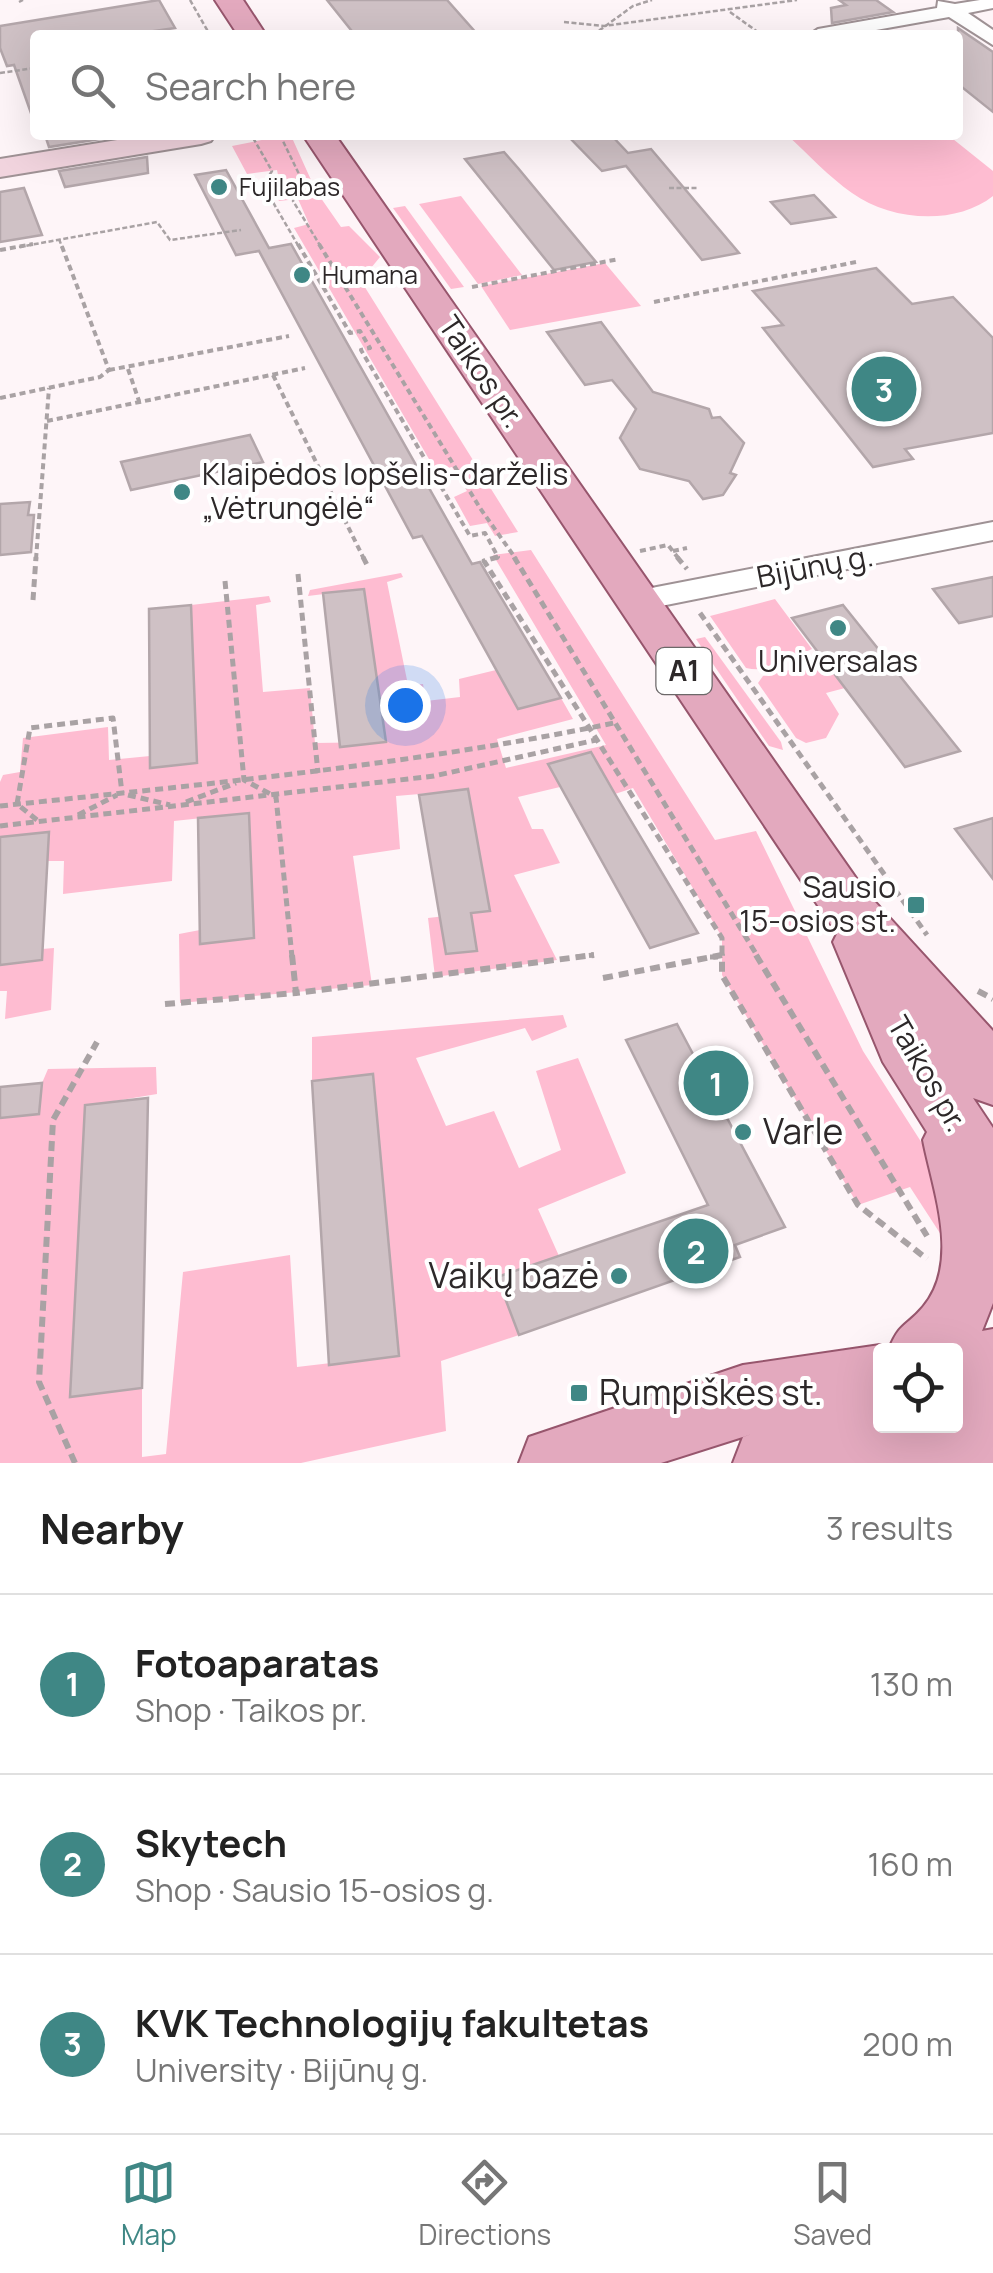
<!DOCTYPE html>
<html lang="en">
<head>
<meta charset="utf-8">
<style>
	body { margin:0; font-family:Manrope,sans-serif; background:#f2f2f2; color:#222 }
	.controls { position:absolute; right:30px; bottom:30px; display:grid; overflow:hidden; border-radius:10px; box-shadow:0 10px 40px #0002 }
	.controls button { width:90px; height:90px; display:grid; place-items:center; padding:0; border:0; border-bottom:2px solid #e0e0e0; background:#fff; color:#222; font:50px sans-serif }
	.you { position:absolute; left:405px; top:705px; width:35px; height:35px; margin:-25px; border:8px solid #fff; border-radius:50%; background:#1a73e8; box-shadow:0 0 0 15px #1a73e833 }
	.badge { display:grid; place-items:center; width:65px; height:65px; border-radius:50%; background:#3f8785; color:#fff; font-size:32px; font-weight:700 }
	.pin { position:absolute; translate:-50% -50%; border:5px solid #fff; box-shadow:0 2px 10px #0006 }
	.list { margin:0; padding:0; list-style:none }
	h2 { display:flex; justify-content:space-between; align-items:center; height:130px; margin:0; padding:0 40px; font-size:42px }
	h2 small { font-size:32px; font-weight:400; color:#767676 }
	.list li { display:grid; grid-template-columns:65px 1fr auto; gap:30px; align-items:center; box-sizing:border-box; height:180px; padding:0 40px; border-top:2px solid #e0e0e0 }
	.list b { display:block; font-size:38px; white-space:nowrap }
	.list p { margin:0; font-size:32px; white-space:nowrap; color:#767676 }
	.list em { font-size:32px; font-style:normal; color:#767676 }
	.icon { flex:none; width:55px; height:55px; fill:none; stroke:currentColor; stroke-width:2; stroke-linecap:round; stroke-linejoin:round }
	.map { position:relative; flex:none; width:993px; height:1463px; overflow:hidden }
	.search { position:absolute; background:#fff; box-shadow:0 10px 40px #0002; left:30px; right:30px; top:30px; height:110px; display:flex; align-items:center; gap:25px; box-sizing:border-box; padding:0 35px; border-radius:10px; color:#767676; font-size:38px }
	.sheet { height:670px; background:#fff }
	nav { display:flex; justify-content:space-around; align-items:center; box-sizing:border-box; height:140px; border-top:2px solid #e0e0e0; background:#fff; font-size:28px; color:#767676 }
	nav a { display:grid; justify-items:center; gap:5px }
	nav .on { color:#3f8785 }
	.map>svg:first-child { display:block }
	.green { fill:#febcd1 }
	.building { fill:#cfc1c5; stroke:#b3a6aa; stroke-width:2.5 }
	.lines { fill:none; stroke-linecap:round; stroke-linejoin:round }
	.street-casing { stroke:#9f9295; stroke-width:4 }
	.secondary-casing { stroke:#9f9295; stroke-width:4 }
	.primary-casing { stroke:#97566d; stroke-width:4 }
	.path-far3 { stroke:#a9a2a4; stroke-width:2.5; stroke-dasharray:5 2.5; stroke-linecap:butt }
	.path-far2 { stroke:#a9a2a4; stroke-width:4; stroke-dasharray:6 4; stroke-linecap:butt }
	.path-far1 { stroke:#a9a2a4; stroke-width:5; stroke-dasharray:8 5; stroke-linecap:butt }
	.path { stroke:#a9a2a4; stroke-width:6; stroke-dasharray:10 6; stroke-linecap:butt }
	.street { fill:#fff; fill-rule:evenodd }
	.secondary { fill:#f1d4de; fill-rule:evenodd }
	.primary { fill:#e3a9be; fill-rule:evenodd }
	.poi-dot { fill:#3f8785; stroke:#fff; stroke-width:4 }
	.labels { text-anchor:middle; stroke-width:8; stroke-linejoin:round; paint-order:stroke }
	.far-poi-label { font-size:25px; fill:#2d2829; stroke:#fff; text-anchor:start }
	.shield { fill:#fff; stroke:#6c6869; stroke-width:2.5 }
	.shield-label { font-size:28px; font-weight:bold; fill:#2d2829 }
	.street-label { font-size:30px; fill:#2d2829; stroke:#fff }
	.poi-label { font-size:30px; fill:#2d2829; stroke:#fff; text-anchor:start }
	.near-poi-label { font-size:35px; fill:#2d2829; stroke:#fff; text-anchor:start }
</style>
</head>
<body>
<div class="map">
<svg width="993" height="1463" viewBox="0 0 993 1463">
	<rect width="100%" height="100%" fill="#fef5f8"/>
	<g class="green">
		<path d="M787,135h161l45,36v25c-38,30 -102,25 -141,-3 -23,-16 -44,-39 -65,-58z"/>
		<path d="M277,137l16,3 23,51 25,36 8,-1 31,31 -9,11 -15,5 162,259 -23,4 -8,-13 -17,3 -16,-29 13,-6 -15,-24 -16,4 -142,-243 15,-4 -11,-25 -19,2 -9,-16 8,-10 -1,-5 -30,4 -15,-28z"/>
		<path d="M461,196l61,79 -44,9 -59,-80z"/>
		<path d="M405,206l59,81 -13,2 -58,-81z"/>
		<path d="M605,263l36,43 -131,24 -29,-44z"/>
		<path d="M531,550l184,290 41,-9 107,220 87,136 -3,57 -37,-57 -52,18 -136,-230v-38l-89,-149 -18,6 -24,-41 -43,11 12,23 -42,10 14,32h11l17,34 -46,12 43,85 -122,17 -7,-59 62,-7 -23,-121 -71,6 4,53 -47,7 19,129 -192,18 -1,-69 21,-4v14l54,-6 -5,-125 -75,8 -2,60 -109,13 1,-33h-17l2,-28 -49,4v-55l3,-7 17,-3 3,-34 85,-11 1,33 41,-4 1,12 45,-5 -5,-158 78,-9 2,6 -15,3 7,87 47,-4 5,55 70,-1 -21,-153 -56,7 2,-6 91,-17 2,4 -16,5 21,103 15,-1 3,17 34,-4 -1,-18 37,-9 22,39 43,-11 12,21 -76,20 9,29 100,-23 -113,-190z"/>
		<path d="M775,599l37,50c-21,9 -41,25 -66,19l-36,-52z"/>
		<path d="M705,637l76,105 2,8 -14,-4 -73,-107z"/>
		<path d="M826,662l19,26 -19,5 13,21 -13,24 -20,5 -10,-5 -38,-55 5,-7z"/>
		<path d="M54,948l-3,62 -46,9 2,-28h-7v-26l41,-5 1,-11z"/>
		<path d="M563,1015l4,12 -35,14 -7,-13 -109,30 30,68 48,-15 25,57 42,-18 -25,-79 42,-13 48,115 -88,36 21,47 -62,21 22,58 -78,26 5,70 -145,32h-301v-345l39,-4 3,-31 6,-14 108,-2 1,27 -72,12 -15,290 72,-8v69l24,-3 17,-182 107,-17 7,112 102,-12 -26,-280 -61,6v-44z"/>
	</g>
	<g class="building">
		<path d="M159,0l16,28 -48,7h-92v81h-3l-18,-51 -7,1 -7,-18v-22z"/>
		<path d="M327,0h120l31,35h-123z"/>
		<path d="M839,0h37l17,12 -61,11 -1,-15 15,-3z"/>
		<path d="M958,28l35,24v60l-35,-28z"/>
		<path d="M45,135h80l-76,12z"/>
		<path d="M567,135h44l17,18 23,-4 88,104 -37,7 -76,-94 -24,5z"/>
		<path d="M504,152l14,16 78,94 -42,8 -89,-111z"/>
		<path d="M147,157l1,16 -83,14 -6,-16z"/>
		<path d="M226,170l43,78 22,-4 181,320 8,-2 81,136 -43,11 -96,-173 -9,2 -154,-287 -23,4 -41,-80z"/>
		<path d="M24,188l18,47 -42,7v-50z"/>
		<path d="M814,195l21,22 -44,7 -20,-22z"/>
		<path d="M876,268l36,36 41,-7 40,41v95l-88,16 8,10 -40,8 -110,-139 20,-3 -30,-34z"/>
		<path d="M601,322l52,70 56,17 3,9 8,-1 24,26 -14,30 6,2 -13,20 -20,4 -14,-18 -49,-12 -20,-31 16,-29 -24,-29 -27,5 -38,-53z"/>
		<path d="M250,435l13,27 -132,28 -10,-28z"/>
		<path d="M30,502l-2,13h6l-3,37 -31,3v-51z"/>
		<path d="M993,577v39l-34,7 -26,-34z"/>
		<path d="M364,589l22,153 -46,5 -17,-154z"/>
		<path d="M191,605l6,158 -47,5 -1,-159z"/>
		<path d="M843,605l117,146 -55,16 -113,-149z"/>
		<path d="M591,752l24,42 83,139 -48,15 -102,-184z"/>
		<path d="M468,789l22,122 -19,2 6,38 -31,3 -27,-159z"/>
		<path d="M249,813l5,125 -54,6 -2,-126z"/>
		<path d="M993,818v61l-38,-50z"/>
		<path d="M49,832l-7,128 -42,5v-128z"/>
		<path d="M677,1024l108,203 -50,18 5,12 -221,78 -22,-58 211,-72 -82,-165z"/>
		<path d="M373,1074l26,282 -70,9 -17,-284z"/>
		<path d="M42,1083l-3,31 -39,4v-31z"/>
		<path d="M148,1098l-6,290 -72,9 15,-292z"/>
	</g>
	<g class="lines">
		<g class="street-casing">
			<g id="street">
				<path d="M980,0h13v8l-25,5 25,17v15l-44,-28 -101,18h-39l9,-6 119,-21 1,-7 17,3z"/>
				<path d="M993,522v18l-357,71 -11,-3 -4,-7 4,-7 11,-3z"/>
			</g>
		</g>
		<g class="secondary-casing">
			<path id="secondary" d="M148,135h67l-4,6 -10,3 -201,33v-18z"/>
		</g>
		<g class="primary-casing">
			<g id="primary">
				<path d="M215,0h28l23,35h-28z"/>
				<path d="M303,135h32l530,756 128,140v74l-20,-7 20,30v175l-11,28 11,-2v134h-260l10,-26 9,-3 -91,29h-142l10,-26 214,-72 137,-20 9,4c11,-27 17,-22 34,-42 38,-45 10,-116 0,-167l4,-8 -44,-70 -50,-120 4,-8zM880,1350h76v76h-76z"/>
			</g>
		</g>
		<g class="path-far3">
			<path d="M190,0l20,35"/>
			<path d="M19,2l4,-2"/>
			<path d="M730,12l32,23"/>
			<path d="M564,22l40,4 193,-26"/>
			<path d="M593,35l40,-29 19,-6"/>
			<path d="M0,73l35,-5"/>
			<path d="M257,135l-5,1 20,35 -9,14 36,62"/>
			<path d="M280,135l20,41 -7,25 28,46"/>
			<path d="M669,188h28"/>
			<path d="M59,239l3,8"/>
			<path d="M19,247l138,-25 13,18 71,-10"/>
		</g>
		<g class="path-far2">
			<path d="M298,244l52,89 10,-2 10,17 -9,2 109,186 15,-3 13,24 -8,2"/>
			<path d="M319,244l161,264 36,51"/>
			<path d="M0,250l33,-6"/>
			<path d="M472,287l147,-28"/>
			<path d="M654,302l202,-40"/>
			<path d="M128,369l11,32"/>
			<path d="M109,370l180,-34"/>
			<path d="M273,375l91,184"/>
			<path d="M0,398l100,-21 9,-7 -48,-126"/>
			<path d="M47,421l258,-53"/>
			<path d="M640,551l28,-6 11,14"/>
			<path d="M673,551l14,-3"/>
			<path d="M36,559l13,-171"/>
		</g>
		<g class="path-far1">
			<path d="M363,557l5,10"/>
			<path d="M498,557l-14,4 238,377v17"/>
			<path d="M514,557l244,400"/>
			<path d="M677,557l10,12"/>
			<path d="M298,574l20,199"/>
			<path d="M225,581l19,199 32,17 16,160"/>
			<path d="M33,600l3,-43"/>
			<path d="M700,613l227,322"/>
			<path d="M128,795l42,10"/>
			<path d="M186,802l50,-19"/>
			<path d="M0,806c206,-22 411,-41 614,-83"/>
			<path d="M78,815l39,-20"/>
			<path d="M37,820l-20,-16 13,-76 83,-10 9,75"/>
			<path d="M0,826l434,-50 162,-36"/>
			<path d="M576,957l18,-2"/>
			<path d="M710,957h12"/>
		</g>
		<g class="path">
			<path d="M292,955l4,38 298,-38"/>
			<path d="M756,955l171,281"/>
			<path d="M603,978l119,-23v20l136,230 69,54"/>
			<path d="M978,991l15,8"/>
			<path d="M165,1004l131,-11"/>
			<path d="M75,1463l-36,-81 14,-262 44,-78"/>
		</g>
		<use href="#street" class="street"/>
		<use href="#secondary" class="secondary"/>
		<use href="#primary" class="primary"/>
	</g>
	<g class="poi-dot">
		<circle cx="219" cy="187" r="10"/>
		<circle cx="302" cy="275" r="10"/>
		<circle cx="182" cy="492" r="10"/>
		<circle cx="838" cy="628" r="10"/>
		<rect x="906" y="895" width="20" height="20" rx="5"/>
		<circle cx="743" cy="1132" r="10"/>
		<circle cx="619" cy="1276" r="10"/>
		<rect x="569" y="1383" width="20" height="20" rx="5"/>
	</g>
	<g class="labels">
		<g class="far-poi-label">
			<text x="239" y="196">Fujilabas</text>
			<text x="322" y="284">Humana</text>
		</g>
		<rect class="shield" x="656.5" y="648" width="55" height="46" rx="8"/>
		<g class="shield-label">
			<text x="684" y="681">A1</text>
		</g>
		<g class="street-label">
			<text transform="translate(481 372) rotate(56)" y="10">Taikos pr.</text>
			<text transform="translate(815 567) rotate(-11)" y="10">Bijūnų g.</text>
			<text transform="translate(927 1074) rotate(60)" y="10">Taikos pr.</text>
		</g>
		<g class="poi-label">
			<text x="202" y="485">Klaipėdos lopšelis-darželis<tspan x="202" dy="34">„Vėtrungėlė“</tspan></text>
			<text x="838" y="672" text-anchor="middle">Universalas</text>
			<text x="896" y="898" text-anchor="end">Sausio<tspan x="896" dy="34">15-osios st.</tspan></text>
		</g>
		<g class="near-poi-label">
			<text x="763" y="1144">Varle</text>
			<text x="599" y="1288" text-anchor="end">Vaikų bazė</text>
			<text x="599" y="1405">Rumpiškės st.</text>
		</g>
	</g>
</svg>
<div class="controls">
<button><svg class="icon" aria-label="locate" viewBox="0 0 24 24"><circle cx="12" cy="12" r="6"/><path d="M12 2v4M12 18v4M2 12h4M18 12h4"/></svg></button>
</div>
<div class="you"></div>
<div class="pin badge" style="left:716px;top:1083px">1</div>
<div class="pin badge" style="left:696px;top:1251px">2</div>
<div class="pin badge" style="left:884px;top:389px">3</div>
<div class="search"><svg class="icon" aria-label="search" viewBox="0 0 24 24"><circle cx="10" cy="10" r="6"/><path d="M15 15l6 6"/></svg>Search here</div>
</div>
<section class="sheet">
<h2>Nearby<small>3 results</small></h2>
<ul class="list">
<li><span class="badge">1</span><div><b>Fotoaparatas</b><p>Shop · Taikos pr.</p></div><em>130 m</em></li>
<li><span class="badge">2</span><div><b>Skytech</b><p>Shop · Sausio 15-osios g.</p></div><em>160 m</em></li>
<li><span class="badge">3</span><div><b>KVK Technologijų fakultetas</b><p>University · Bijūnų g.</p></div><em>200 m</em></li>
</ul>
</section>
<nav>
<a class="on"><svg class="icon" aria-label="map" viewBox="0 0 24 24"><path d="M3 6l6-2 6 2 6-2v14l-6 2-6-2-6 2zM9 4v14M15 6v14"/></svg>Map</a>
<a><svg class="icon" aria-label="directions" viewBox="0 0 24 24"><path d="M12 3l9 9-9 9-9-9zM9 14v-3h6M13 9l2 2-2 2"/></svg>Directions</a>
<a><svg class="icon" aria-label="saved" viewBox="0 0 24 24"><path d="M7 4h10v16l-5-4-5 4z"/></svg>Saved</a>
</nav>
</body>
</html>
